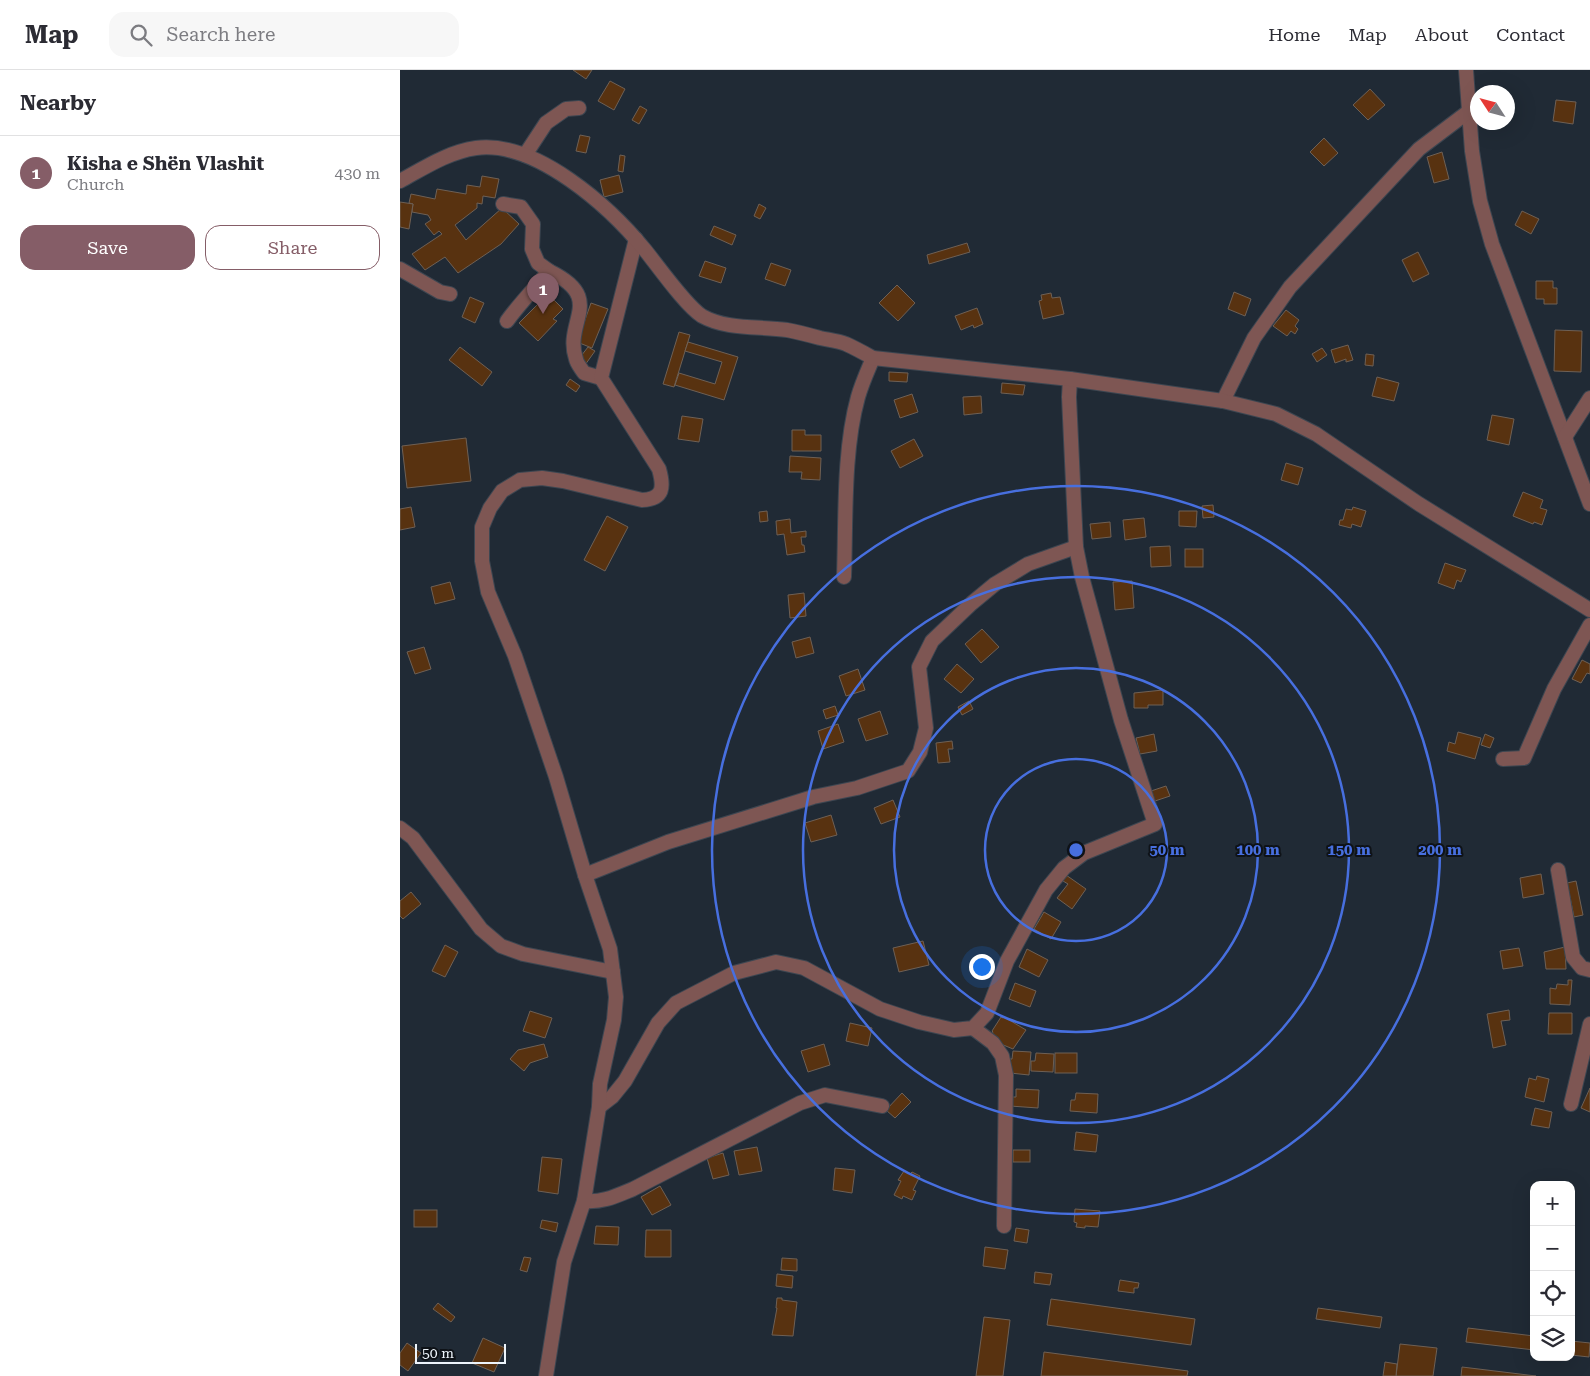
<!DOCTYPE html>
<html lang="en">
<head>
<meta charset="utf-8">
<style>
	body { margin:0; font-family:"Roboto Serif",serif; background:#f7f7f7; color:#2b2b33 }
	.controls { position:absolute; right:15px; bottom:15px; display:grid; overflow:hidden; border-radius:10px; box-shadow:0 5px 20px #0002 }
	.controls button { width:45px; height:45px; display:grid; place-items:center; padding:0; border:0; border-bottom:1px solid #e1e1e2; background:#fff; color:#2b2b33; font:25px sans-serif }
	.compass { position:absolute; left:1070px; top:15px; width:45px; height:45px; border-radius:50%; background:#fff; box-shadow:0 5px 20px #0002; rotate:306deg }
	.scale { position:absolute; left:15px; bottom:12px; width:91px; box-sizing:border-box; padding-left:5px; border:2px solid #edf4fb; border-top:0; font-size:14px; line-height:18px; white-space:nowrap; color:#edf4fb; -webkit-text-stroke:4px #0e1217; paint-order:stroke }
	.you { position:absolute; left:581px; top:896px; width:18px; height:18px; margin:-12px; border:4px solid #fff; border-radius:50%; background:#1a73e8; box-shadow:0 0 0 8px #1a73e833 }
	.badge { display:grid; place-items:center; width:32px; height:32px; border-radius:50%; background:#855d67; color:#fff; font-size:16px; font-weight:700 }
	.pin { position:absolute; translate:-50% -41px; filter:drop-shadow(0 1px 2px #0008) }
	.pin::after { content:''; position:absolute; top:26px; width:18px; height:15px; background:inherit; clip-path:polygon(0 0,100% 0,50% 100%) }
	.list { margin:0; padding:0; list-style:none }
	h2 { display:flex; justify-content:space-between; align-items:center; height:65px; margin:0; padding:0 20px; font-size:21px }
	h2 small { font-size:16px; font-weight:400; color:#7c7c81 }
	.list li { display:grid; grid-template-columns:32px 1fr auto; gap:15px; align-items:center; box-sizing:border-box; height:75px; padding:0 20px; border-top:1px solid #e1e1e2 }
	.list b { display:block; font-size:19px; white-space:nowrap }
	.list p { margin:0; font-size:16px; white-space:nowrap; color:#7c7c81 }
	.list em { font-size:16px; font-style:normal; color:#7c7c81 }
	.actions { display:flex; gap:10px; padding:15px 20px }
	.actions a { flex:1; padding:11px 0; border:1px solid #855d67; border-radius:15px; text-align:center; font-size:18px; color:#855d67 }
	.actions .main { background:#855d67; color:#fff }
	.icon { flex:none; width:28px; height:28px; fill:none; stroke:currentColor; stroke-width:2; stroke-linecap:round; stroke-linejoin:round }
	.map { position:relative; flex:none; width:1190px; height:1306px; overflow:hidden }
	header { display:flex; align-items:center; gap:30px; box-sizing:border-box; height:70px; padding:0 25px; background:#fff; border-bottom:1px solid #e1e1e2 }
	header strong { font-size:24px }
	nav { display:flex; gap:28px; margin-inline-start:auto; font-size:18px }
	.search { width:350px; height:45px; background:#f7f7f7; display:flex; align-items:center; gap:12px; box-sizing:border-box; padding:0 18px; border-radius:15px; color:#7c7c81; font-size:19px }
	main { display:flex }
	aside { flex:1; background:#fff }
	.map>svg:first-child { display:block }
	.building { fill:#583210; stroke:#6e6055 }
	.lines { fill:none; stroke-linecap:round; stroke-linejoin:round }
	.minor-casing { stroke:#3d4651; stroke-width:16 }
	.tertiary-casing { stroke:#3d4651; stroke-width:16 }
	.minor { stroke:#7e5653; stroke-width:14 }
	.tertiary { stroke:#7e5653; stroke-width:14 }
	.ring { fill:none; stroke:#476fdf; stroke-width:2.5 }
	.centre { fill:#476fdf; stroke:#0e1217; stroke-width:2.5 }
	.ring-label { font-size:15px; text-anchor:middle; font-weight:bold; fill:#476fdf; stroke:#0e1217; stroke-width:4; stroke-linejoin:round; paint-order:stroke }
</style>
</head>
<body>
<header>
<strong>Map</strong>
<div class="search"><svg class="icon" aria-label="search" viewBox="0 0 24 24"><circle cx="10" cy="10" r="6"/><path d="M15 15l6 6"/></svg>Search here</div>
<nav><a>Home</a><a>Map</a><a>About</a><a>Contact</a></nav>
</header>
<main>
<aside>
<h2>Nearby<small></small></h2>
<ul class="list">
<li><span class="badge">1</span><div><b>Kisha e Shën Vlashit</b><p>Church</p></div><em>430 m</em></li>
</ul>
<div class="actions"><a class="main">Save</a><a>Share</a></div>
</aside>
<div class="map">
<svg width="1190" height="1306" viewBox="0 0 1190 1306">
	<rect width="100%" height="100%" fill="#202a35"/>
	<g class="building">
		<path d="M173,0h19l-6,9z"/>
		<path d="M210,11l15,8 -11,21 -16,-9z"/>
		<path d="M970,19l15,16 -17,15 -15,-15z"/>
		<path d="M1156,30l20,2 -3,22 -20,-3z"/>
		<path d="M240,36l7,4 -8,14 -7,-4z"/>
		<path d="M180,65l10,2 -4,16 -10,-2z"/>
		<path d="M924,68l14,15 -14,13 -14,-14z"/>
		<path d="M1042,82l7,27 -15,4 -7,-26z"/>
		<path d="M220,85l5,1 -2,16 -5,-1z"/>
		<path d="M219,105l4,17 -19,5 -4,-17z"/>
		<path d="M82,106l17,3 -4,19 -12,-2 -1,8 -5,-1v5l-22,17 11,15 36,-32 17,16 -18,20 -43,29 -13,-16 -20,13 -13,-16 30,-20 -3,-3 -5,4 -9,-11 6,-4 -3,-5 -16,-3 1,-8 -4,-1 2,-9 24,5 2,-10 29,5 1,-9 13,2z"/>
		<path d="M0,132l13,2 -4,25 -9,-2z"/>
		<path d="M359,134l7,4 -6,11 -6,-3z"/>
		<path d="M1122,141l17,8 -8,15 -16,-9z"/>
		<path d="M314,156l22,9 -4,10 -22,-10z"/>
		<path d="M567,173l3,9 -41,12 -2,-9z"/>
		<path d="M1018,182l11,22 -16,8 -11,-22z"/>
		<path d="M305,191l21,7 -5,15 -22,-7z"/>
		<path d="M371,193l20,7 -6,16 -20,-7z"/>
		<path d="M1136,211h17v7h4v16h-13v-5h-8z"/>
		<path d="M497,215l18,18 -17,18 -19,-18z"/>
		<path d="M834,222l17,7 -6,17 -17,-7z"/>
		<path d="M651,223l1,5 8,-1 4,17 -21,5 -4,-18 3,-1 -1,-5z"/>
		<path d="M148,224l15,15 -10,10 4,2 -19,20 -19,-18z"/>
		<path d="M70,227l14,6 -9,20 -13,-6z"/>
		<path d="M191,233l17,6 -16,39 -15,-6z"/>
		<path d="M577,238l6,16 -9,4 -1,-3 -12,5 -6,-14z"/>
		<path d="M886,240l13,10 -4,6 3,3 -3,5 -4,-3 -4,5 -14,-10z"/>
		<path d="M1155,260l27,1 -1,41 -27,-1z"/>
		<path d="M279,262l11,3 -16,52 -11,-3z"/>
		<path d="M288,272l50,15 -14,43 -49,-15 4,-12 36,11 7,-22 -37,-11z"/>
		<path d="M948,275l5,15 -7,2v-3l-11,4 -4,-13z"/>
		<path d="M60,277l32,25 -10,14 -33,-26z"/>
		<path d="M188,277l7,4 -10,14 -7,-5z"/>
		<path d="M922,278l5,7 -10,7 -5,-8z"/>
		<path d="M966,284l8,1 -1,11 -8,-1z"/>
		<path d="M489,302l19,1 -1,9 -18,-1z"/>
		<path d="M977,307l22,6 -5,18 -22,-5z"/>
		<path d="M170,309l10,7 -4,6 -10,-7z"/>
		<path d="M602,313l23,2 -2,10 -22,-2z"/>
		<path d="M512,324l6,18 -18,6 -6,-18z"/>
		<path d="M581,326l1,17 -18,2 -1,-18z"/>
		<path d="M1092,345l22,4 -5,26 -22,-5z"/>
		<path d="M282,346l21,3 -4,23 -21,-3z"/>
		<path d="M392,360h13v5h16v16h-29z"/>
		<path d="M66,368l5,43 -64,7 -5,-42z"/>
		<path d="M514,369l9,17 -23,12 -9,-17z"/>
		<path d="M390,386l31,2 -1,22 -19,-1 1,-7h-13z"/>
		<path d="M886,393l17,5 -5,17 -17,-5z"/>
		<path d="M1123,422l20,8 -3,8 7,2 -5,15 -8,-3 -1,2 -20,-8z"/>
		<path d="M813,435l1,12 -11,1 -1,-12z"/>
		<path d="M11,437l4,20 -15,3v-21z"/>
		<path d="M953,437l13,4 -5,16 -9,-3 -1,4 -12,-3 1,-5h3l3,-11 6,1z"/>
		<path d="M367,441l1,10 -8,1 -1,-10z"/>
		<path d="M779,441h18l-1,16 -17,-1z"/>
		<path d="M207,446l21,11 -23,44 -21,-11z"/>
		<path d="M744,448l2,19 -21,3 -2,-20z"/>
		<path d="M390,449l1,14 15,-2v6h-5l1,8h2l1,7 -18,3 -3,-21 -7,1 -1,-14z"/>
		<path d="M710,452l1,15 -19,2 -2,-15z"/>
		<path d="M770,476l1,20 -20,1 -1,-20z"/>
		<rect x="785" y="479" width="18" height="18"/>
		<path d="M1045,493l21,7 -5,12 -4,-2 -3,9 -16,-6z"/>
		<path d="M732,511l2,27 -19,2 -2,-28z"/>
		<path d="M50,512l5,17 -20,5 -4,-17z"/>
		<path d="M404,523l2,23 -16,2 -2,-23z"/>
		<path d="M582,559l17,18 -18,16 -16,-19z"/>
		<path d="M410,567l4,16 -18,5 -4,-16z"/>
		<path d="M24,577l7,22 -16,5 -8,-22z"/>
		<path d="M1182,590l8,4v10l-3,-1 -6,10 -9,-4z"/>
		<path d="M557,594l17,15 -13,14 -17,-14z"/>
		<path d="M458,599l7,21 -19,6 -7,-20z"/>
		<path d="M763,620v15h-15v3h-14v-15z"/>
		<path d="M569,631l4,8 -11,6 -4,-8z"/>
		<path d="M435,636l3,9 -12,4 -3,-9z"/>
		<path d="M480,641l8,23 -22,7 -8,-22z"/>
		<path d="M438,654l6,18 -21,7 -5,-18z"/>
		<path d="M1058,662l23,6 -6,21 -28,-8 2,-9 6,2z"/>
		<path d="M754,664l3,17 -17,3 -4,-16z"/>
		<path d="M1085,664l9,4 -4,10 -9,-3z"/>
		<path d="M552,671l1,8h-5l2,13 -12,1 -2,-20z"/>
		<path d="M766,716l4,10 -18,6 -4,-10z"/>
		<path d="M493,730l7,17 -19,7 -7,-16z"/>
		<path d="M431,745l6,20 -26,7 -6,-19z"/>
		<path d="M1141,804l3,20 -21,4 -3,-20z"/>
		<path d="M666,805l20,14 -14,20 -15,-11 11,-14 -5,-3z"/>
		<path d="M1176,811l7,34 -9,2 -7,-34z"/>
		<path d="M11,822l10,12 -18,15 -3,-3v-15z"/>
		<path d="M644,842l17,10 -10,17 -17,-10z"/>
		<path d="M523,871l6,24 -30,7 -6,-24z"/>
		<path d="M45,875l13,7 -13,25 -13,-6z"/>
		<path d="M1165,877l1,22h-20l-2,-17z"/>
		<path d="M1119,878l4,18 -20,3 -3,-18z"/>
		<path d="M627,879l21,11 -9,17 -20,-10z"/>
		<path d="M1168,910h4l-2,25 -20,-1v-16l6,1 1,-5 11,1z"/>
		<path d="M615,913l21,8 -6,16 -21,-8z"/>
		<path d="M1109,940l1,10 -9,1 5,24 -13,3 -6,-34z"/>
		<path d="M130,941l22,7 -7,20 -22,-7z"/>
		<path d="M1149,943h23v21h-24z"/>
		<path d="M601,947l2,1 1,-1 22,13 -13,19 -12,-5 -10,-8 2,-4 -1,-1z"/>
		<path d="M450,953l22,5 -4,18 -22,-5z"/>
		<path d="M144,974l4,13 -18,6 -6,8 -14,-12 8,-9z"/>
		<path d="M424,974l6,21 -22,7 -7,-21z"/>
		<path d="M613,981l18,1 -2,23 -19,-2 -1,-14h3z"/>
		<path d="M636,983l18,1 -1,18 -22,-1v-10h4z"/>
		<rect x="655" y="983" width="22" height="20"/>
		<path d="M1137,1006l12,3 -5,23 -19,-5 4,-19 7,2z"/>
		<path d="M1190,1018v24l-9,-4z"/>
		<path d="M616,1019l23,1 -1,18 -28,-2 1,-9h5z"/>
		<path d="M502,1023l9,9 -16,16 -9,-8z"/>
		<path d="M676,1023l22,1 -1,19 -27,-2 1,-11h4z"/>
		<path d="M1135,1038l17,4 -3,16 -18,-3z"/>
		<path d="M676,1062l22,3 -2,17 -22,-2z"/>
		<path d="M357,1077l5,24 -23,4 -5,-24z"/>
		<rect x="613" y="1080" width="17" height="12"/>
		<path d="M323,1083l6,22 -16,4 -6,-21z"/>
		<path d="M142,1087l20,2 -4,35 -20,-3z"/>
		<path d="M435,1098l20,2 -3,23 -19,-3z"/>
		<path d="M504,1101l6,3 2,-2 8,4 -7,14 3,1 -4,9 -9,-4 -1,3 -8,-4 7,-14 -3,-1z"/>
		<path d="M260,1116l11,19 -19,10 -11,-18z"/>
		<path d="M675,1139l25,2 -2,16 -13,-1v2l-9,-1 1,-4 -3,-1z"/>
		<rect x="14" y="1140" width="23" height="17"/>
		<path d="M142,1150l16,3 -2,9 -16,-4z"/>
		<path d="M196,1156l23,1 -1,18 -24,-1z"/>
		<path d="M616,1158l13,2 -2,13 -13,-2z"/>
		<path d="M246,1160h25v27h-26z"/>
		<path d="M585,1177l23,3 -3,19 -22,-3z"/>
		<path d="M124,1187l7,1 -4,14 -7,-2z"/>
		<path d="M382,1188l15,1v12l-16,-1z"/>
		<path d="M635,1202l17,2 -2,11 -16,-2z"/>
		<path d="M377,1204l16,2 -1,12 -16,-2z"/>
		<path d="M720,1210l19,3 -1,5h-4v5l-16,-2z"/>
		<path d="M377,1228h5v2l15,2 -4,34 -21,-1 5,-27h-1z"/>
		<path d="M651,1229l144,20 -4,26 -144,-20z"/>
		<path d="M38,1233l17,14 -4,5 -18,-13z"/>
		<path d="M918,1238l64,9 -2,11 -64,-9z"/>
		<path d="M584,1247l26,3 -7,56h-27z"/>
		<path d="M1068,1258l66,8v14l-68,-8z"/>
		<path d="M83,1268l22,10 -11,24 -22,-9z"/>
		<path d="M1171,1271l19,2 -1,14 -18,-2z"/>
		<path d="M7,1273l14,10 -13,18 -8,-6v-12z"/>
		<path d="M1000,1274l37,4 -4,28h-37z"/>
		<path d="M644,1282l144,19 -1,5h-146z"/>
		<path d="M985,1292l12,2 -1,12h-13z"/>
		<path d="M1062,1297l74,9h-75z"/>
	</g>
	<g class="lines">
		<g class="minor-casing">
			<g id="minor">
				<path d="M1066,0l6,81 8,50 12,43 98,260"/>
				<path d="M125,85l21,-32 20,-14 13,-1"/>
				<path d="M103,134l18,3 12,17 -1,25 6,14 11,8"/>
				<path d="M0,199l40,23 10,2"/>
				<path d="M107,251c13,-18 28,-33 42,-50 58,28 14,50 27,88 1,5 5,9 8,14l17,5"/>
				<path d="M823,331l31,-63 36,-51 129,-138 49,-37"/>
				<path d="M1165,367l25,-39"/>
				<path d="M444,507c2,-57 -1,-126 14,-180 4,-14 10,-27 15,-39"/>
				<path d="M1103,689l21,-1 30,-69 36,-64"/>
				<path d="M0,758l13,10 68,91 20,17 22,8 90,18"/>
				<path d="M1158,800l15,87 9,11 8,2"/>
				<path d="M185,805l83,-33 145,-45 44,-9 51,-17 12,-19 6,-24 -7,-61 13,-26 40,-38 23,-19 33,-20 48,-17"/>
				<path d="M573,958l20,15 9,13 4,19 -2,151"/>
				<path d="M1171,1034l19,-80"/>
				<path d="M199,1037l13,-10 13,-16 33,-58 18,-20 58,-30 42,-11 28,6 76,41 39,13 35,8 19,-2 14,-15 20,-52 39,-71 18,-22 20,-15 71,-29 -34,-104 -39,-143 -6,-30 -7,-150 1,-18"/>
				<path d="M184,1131c18,2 32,-5 49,-12l167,-86 25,-8 57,11"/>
				<path d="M146,1306l18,-114 20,-61 15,-94 1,-23 14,-64 2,-23 -6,-48 -25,-74 -29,-98 -41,-121 -27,-64 -6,-31v-34l8,-19 12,-17 18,-11 22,-2 21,3 79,19c22,-1 22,-13 17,-31l-58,-91 35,-139"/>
			</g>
		</g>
		<g class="tertiary-casing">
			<path id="tertiary" d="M0,111c24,-13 48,-29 76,-33 60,-8 134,59 169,102 13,16 41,56 57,66 25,14 57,10 85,14 11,2 22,5 33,8 9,2 18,3 26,6 9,4 18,9 27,14l197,21 153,22 53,13 40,20 103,70 171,106"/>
		</g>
		<use href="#minor" class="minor"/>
		<use href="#tertiary" class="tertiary"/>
	</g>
	<g class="ring">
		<circle cx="676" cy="780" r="91"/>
		<circle cx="676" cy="780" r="182"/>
		<circle cx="676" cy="780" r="273"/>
		<circle cx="676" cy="780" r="364"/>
	</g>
	<circle cx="676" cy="780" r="8" class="centre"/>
	<g class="ring-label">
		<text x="767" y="785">50 m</text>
		<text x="858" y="785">100 m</text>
		<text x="949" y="785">150 m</text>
		<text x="1040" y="785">200 m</text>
	</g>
</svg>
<div class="controls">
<button>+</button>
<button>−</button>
<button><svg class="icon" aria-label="locate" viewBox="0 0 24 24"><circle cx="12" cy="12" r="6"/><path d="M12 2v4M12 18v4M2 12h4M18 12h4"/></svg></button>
<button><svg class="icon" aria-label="layers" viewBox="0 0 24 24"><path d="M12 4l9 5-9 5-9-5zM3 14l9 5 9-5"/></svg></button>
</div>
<svg class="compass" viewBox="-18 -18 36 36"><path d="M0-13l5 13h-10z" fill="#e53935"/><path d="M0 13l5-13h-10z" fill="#7c7c81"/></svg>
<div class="scale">50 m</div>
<div class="you"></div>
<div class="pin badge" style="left:143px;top:244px">1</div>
</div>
</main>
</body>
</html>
